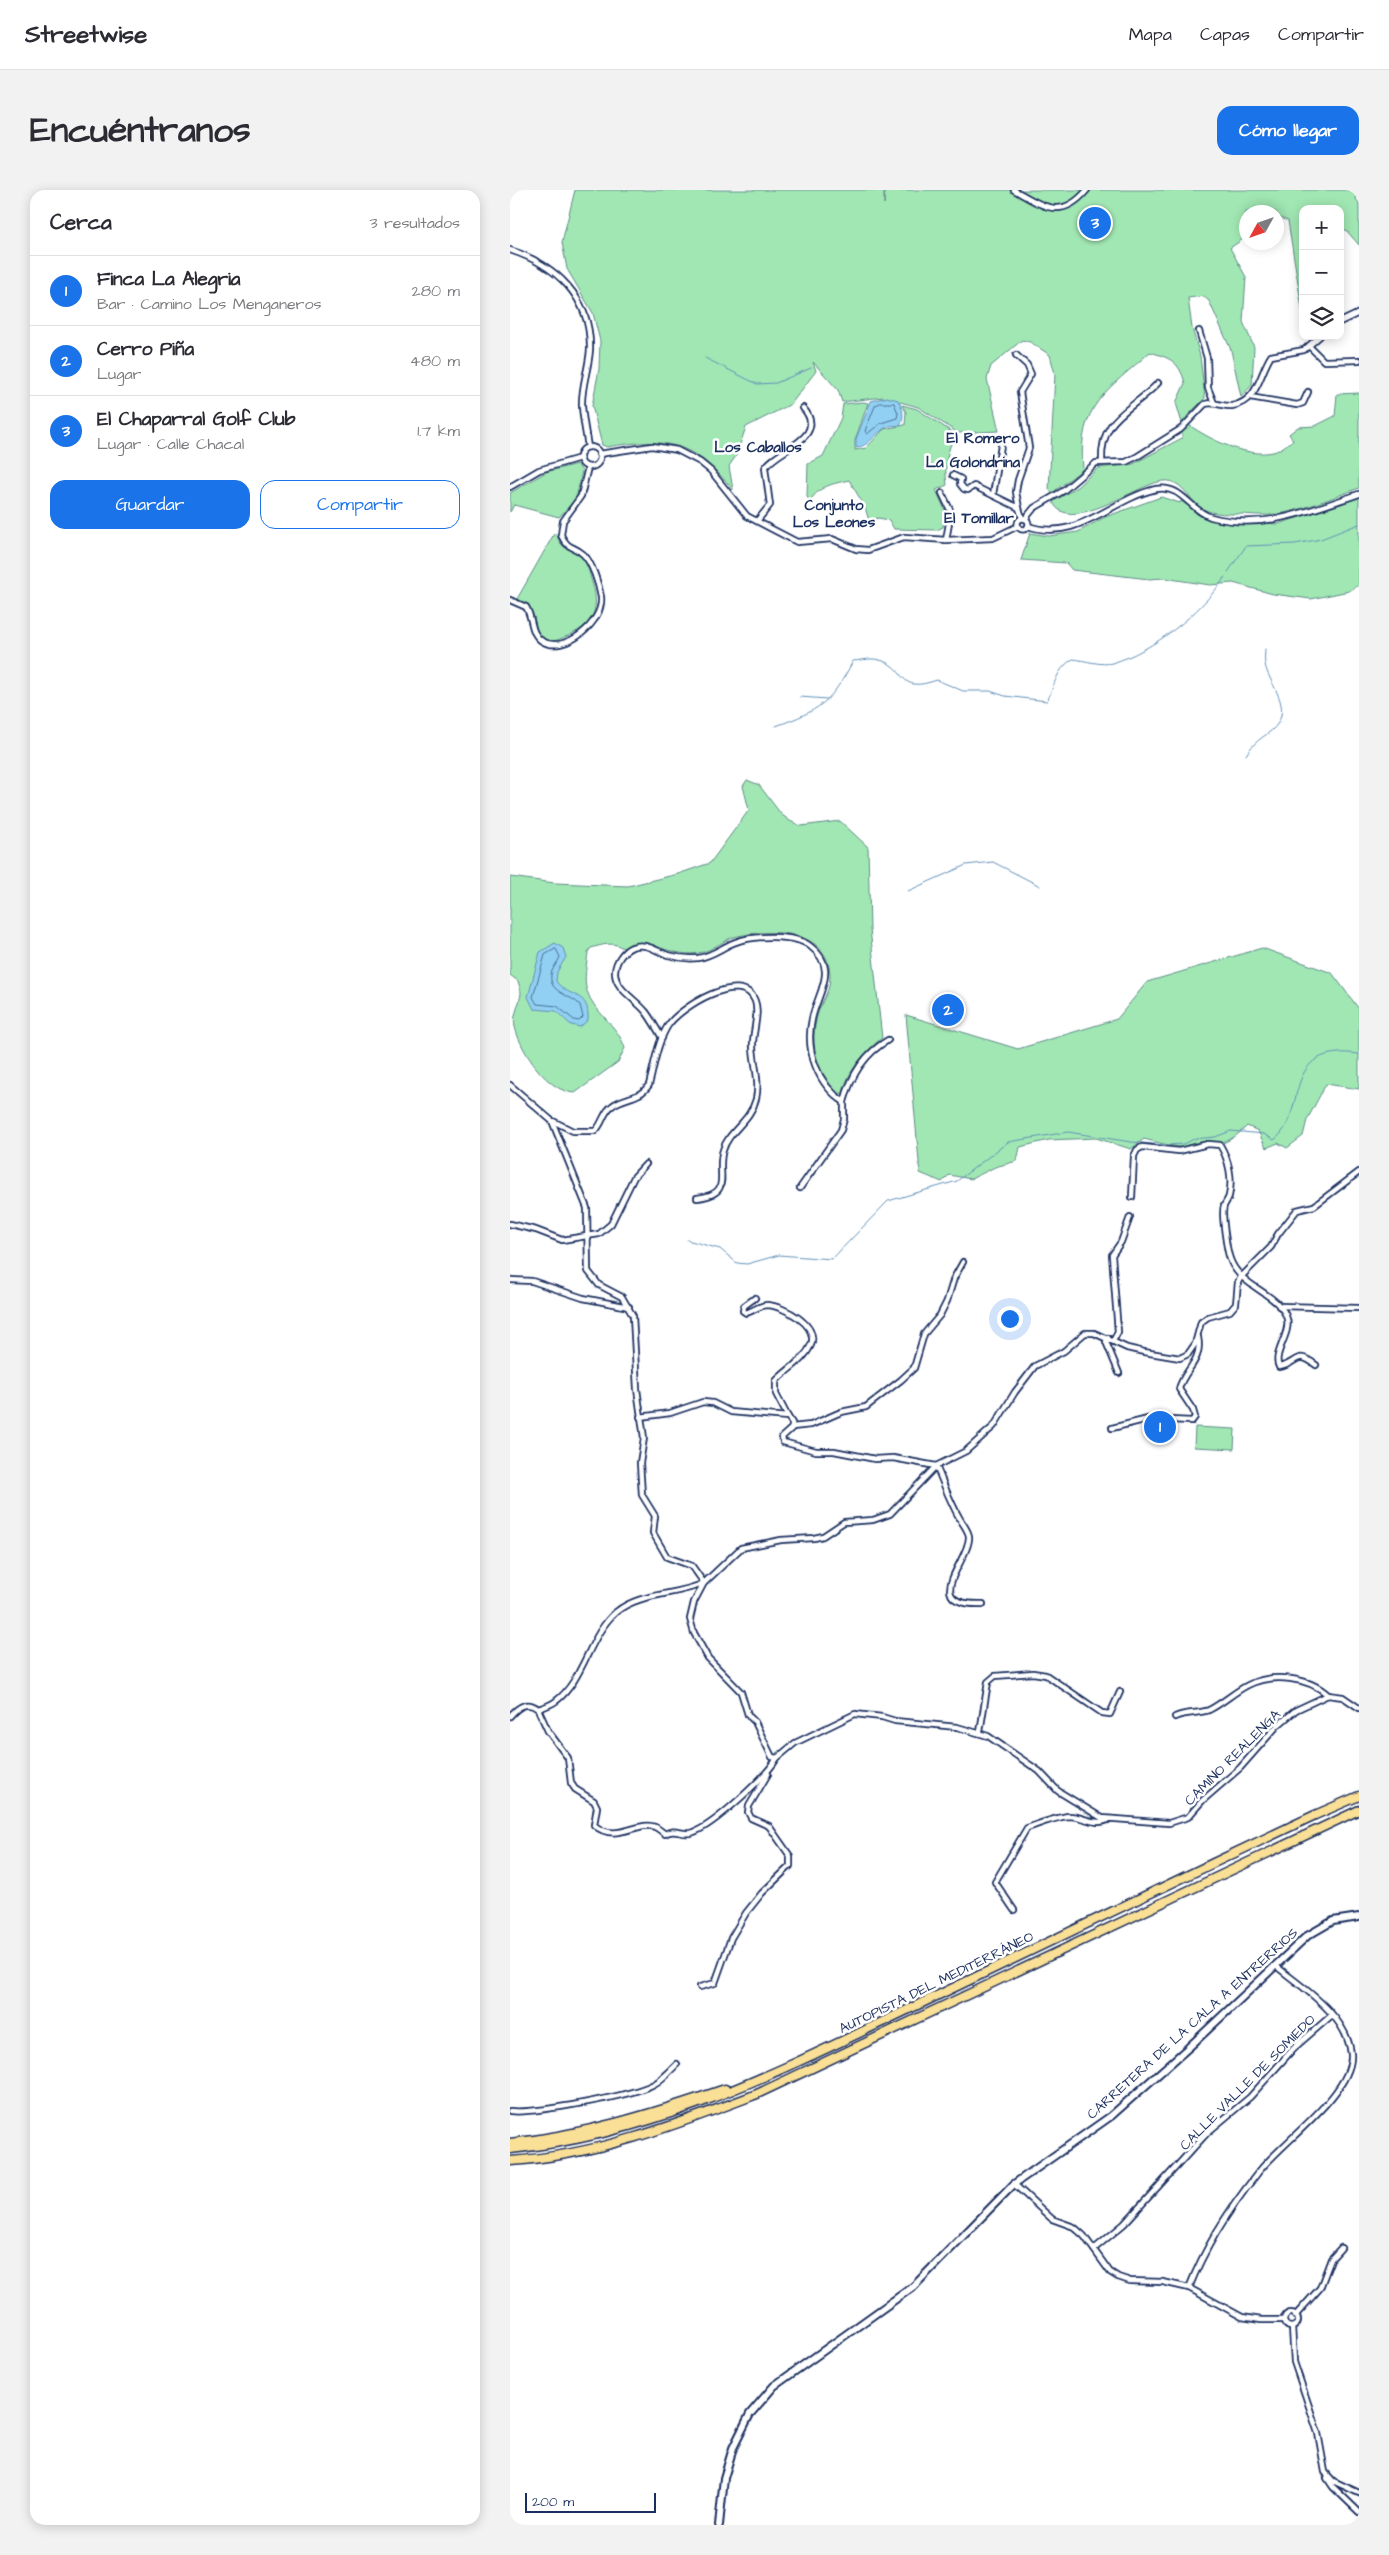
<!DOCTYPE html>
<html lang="es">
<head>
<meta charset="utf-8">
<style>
	body { margin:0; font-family:"Architects Daughter",sans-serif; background:#f2f2f3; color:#2b2b33 }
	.controls { position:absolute; right:15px; top:15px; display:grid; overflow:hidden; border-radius:10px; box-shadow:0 2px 12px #0003 }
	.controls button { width:45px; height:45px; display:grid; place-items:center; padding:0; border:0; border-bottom:1px solid #e1e1e2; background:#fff; color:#2b2b33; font:25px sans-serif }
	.compass { position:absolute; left:729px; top:15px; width:45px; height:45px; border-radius:50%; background:#fff; box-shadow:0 2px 12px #0003; rotate:230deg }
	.scale { position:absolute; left:15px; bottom:12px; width:131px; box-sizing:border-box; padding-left:5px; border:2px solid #1b2f5e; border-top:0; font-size:14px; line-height:18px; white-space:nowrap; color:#1b2f5e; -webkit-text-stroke:4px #fff; paint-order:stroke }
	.you { position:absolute; left:499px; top:1128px; width:18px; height:18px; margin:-12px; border:4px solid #fff; border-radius:50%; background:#1a73e8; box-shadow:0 0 0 8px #1a73e833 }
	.badge { display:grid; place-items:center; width:32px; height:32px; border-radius:50%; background:#1a73e8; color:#fff; font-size:16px; font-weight:700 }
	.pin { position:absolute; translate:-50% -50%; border:2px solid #fff; box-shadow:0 1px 5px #0006 }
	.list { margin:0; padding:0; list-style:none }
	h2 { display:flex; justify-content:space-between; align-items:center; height:65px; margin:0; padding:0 20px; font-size:21px }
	h2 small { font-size:16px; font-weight:400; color:#7c7c81 }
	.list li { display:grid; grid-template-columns:32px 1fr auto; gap:15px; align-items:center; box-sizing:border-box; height:70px; padding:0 20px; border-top:1px solid #e1e1e2 }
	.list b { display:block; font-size:19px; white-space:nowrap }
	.list p { margin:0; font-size:16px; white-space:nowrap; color:#7c7c81 }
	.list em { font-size:16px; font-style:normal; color:#7c7c81 }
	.actions { display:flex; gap:10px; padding:15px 20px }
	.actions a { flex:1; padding:11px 0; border:1px solid #1a73e8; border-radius:15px; text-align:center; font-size:18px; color:#1a73e8 }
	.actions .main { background:#1a73e8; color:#fff }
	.icon { flex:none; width:28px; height:28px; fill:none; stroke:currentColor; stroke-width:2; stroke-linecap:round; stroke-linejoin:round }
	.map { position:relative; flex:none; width:849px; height:2335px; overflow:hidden; border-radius:15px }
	header { display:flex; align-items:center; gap:30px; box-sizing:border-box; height:70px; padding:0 25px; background:#fff; border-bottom:1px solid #e1e1e2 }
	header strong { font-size:24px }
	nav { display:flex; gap:28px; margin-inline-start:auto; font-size:18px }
	.intro { display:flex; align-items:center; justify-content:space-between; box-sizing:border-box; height:120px; padding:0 30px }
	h1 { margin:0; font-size:35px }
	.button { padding:12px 22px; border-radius:15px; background:#1a73e8; color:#fff; font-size:18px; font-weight:700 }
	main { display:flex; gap:30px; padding:0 30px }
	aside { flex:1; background:#fff; border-radius:15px; box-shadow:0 2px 12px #0003 }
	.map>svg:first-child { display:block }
	.green { fill:#a1e7b3; stroke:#5e8b88 }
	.water { fill:#91d0f2; stroke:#6290b7 }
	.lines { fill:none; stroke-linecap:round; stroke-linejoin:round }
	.shore { stroke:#4a6f99; stroke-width:1 }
	.stream { stroke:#6290b7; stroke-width:1 }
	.street-casing { stroke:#1b2f5e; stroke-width:8 }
	.secondary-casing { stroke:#1b2f5e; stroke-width:10 }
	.highway-casing { stroke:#1b2f5e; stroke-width:11 }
	.street { stroke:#fff; stroke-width:4.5 }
	.secondary { stroke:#fff; stroke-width:6 }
	.highway { stroke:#fadf96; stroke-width:8 }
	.labels { text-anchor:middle; stroke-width:5; stroke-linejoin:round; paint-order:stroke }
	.street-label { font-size:14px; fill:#1b2f5e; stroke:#fff }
	.neighbourhood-label { font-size:15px; font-weight:bold; fill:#1b2f5e; stroke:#fff }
</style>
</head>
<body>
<header>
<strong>Streetwise</strong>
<nav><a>Mapa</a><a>Capas</a><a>Compartir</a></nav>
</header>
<div class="intro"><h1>Encuéntranos</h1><a class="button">Cómo llegar</a></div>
<main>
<aside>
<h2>Cerca<small>3 resultados</small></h2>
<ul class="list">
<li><span class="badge">1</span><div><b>Finca La Alegria</b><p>Bar · Camino Los Menganeros</p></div><em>280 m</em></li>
<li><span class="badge">2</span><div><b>Cerro Piña</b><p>Lugar</p></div><em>480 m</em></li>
<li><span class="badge">3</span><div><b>El Chaparral Golf Club</b><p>Lugar · Calle Chacal</p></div><em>1.7 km</em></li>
</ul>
<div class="actions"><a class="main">Guardar</a><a>Compartir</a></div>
</aside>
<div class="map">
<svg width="849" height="2335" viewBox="0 0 849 2335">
	<rect width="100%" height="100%" fill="#fff"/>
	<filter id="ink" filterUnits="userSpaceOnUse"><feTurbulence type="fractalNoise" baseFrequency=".02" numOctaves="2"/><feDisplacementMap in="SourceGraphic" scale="10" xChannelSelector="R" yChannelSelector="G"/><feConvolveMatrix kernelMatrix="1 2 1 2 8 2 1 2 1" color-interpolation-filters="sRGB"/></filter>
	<g filter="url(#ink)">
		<g class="green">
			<path d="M65,0h310l-1,2v12l1,-12 2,-2h472l-3,9 3,4v42l-13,-15 -6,-1v-20h-37v106l-15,-94 -11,-4 -1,-5h-30v25l-16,11 16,29 -3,45 11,25 -2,38 -11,12 -10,-47 -22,-49 -6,-5 -15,2 4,30 8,28 5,42 -18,18 2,9c20,14 58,33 84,27 6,-1 14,-8 20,-12l-4,-6 9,-7 17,-1 20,-10 2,-22 22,-1v95c-28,10 -57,23 -87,27 -11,1 -23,-1 -34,-1 -10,0 -21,0 -30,-3 -18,-5 -24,-33 -45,-30 -26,3 -95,55 -110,21l24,-15 21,-19 35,-4 49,-26v-15l-6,-20 9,-20c-6,-22 -15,-25 -35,-31 -43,39 -73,53 -67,117l-31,24 -3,-4 6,-115 -5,-19 -20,-13 -8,-2 -31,26 -4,13 12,52 -41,2 -40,-26 -35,-10 -41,5 -4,-12 -25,-28 3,9 -25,33 -45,23 -10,29 -7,10 4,24c-39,-49 -68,-53 -126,-43l-5,-2 -10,-39 7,-37 1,-28 -7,-28 -26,-44 -5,-27z"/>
			<path d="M353,212l5,1 -13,37v10l11,-2 18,-19 21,-4 1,-13 -4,-7 15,4 38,25c-8,18 -11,31 -8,51l-11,5 9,20 -2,17 -6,3 -43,-1 -5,-9 -11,-2 -9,3 -4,-14 -16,-27c-17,4 -30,6 -39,21l-3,-4 1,-33 15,-8 18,-38 2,-14z"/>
			<path d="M67,274l5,7 -6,28 -17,18 -45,-12 -4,7v-19l36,-21z"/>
			<path d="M651,307l19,6 1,-2 28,19 69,4 81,-26v87l-10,6 -38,8 -38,-5 -40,-11 -23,2 -46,-7 -15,1 -77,-9 -6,-7 -45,-3 9,-27 19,3 29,-4 27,-15z"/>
			<path d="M44,344h3c3,16 14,14 24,23 7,6 8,16 11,25 12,36 -8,50 -41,60l-11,-5c-9,-18 -1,-27 -23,-38z"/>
			<path d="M237,590l12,5 22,29 9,7 11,5 39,-5 28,26 2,82 12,109c-17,13 -35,34 -39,55l-5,1c-24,-26 -30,-54 -18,-87 4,-9 10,-18 10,-29 1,-50 -61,-50 -96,-41 -10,3 -20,12 -31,15 -31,9 -53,-18 -80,-4 -11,-7 -21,-3 -32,0l-3,4c-1,11 -5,28 -1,39 7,22 31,34 38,57l-7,14 -43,31c-27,-1 -54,-41 -60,-66 -3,-11 5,-23 6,-34 0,-3 -2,-8 -3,-12l-8,-6v-98l45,6 73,3 50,-12 32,-11 39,-53 -6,-24z"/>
			<path d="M752,758l70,25 27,36v80l-33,-5 -19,36 -4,16 -16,12 -9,-5 -12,5 -8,-17 -11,-5c-31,32 -65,23 -103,13l-13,10 -35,-11 -47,2 -29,7 -3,14 -22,6 -24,12 -22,-4 -7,7 -22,-9 -14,-158 112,34 99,-30 30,-37z"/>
			<path d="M685,1237l40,2 -1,20 -40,-2z"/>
		</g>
		<g class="water">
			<path d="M377,207l11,3c5,8 7,17 2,26 -22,-4 -25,19 -44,22v-9l15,-38z"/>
			<path d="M45,753l8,5 3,9 -9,15 -1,9c12,18 34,9 32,39l-8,7 -9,-2 -15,-14 -22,-2 -6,-12 12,-45z"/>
		</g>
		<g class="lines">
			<g class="shore">
				<path d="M370,213h14l4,10 -1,5 -16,5 -14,11 -2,-3 10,-25z"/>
				<path d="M46,759l4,8c-2,5 -6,9 -8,14 -7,21 18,23 28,34l3,12 -4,4 -5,-1 -17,-14 -20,-2 -4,-7 12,-42z"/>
			</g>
			<g class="stream">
				<path d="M195,168l52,26 19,-1 35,-15"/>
				<path d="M718,382l18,-26 49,-2 26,-5 38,-15"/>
				<path d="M290,507l27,2"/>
				<path d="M266,536c44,-16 55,-23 77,-65 12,-1 19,-4 30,0 25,9 14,33 54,19l26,11h27l15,5 42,5c8,-16 9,-32 26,-42 11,1 29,7 39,4 41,-12 89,-50 113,-86"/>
				<path d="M736,565c9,-17 26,-21 32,-32 12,-20 -10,-41 -13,-59 -1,-5 0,-11 0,-15"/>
				<path d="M398,701l58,-26 27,-3 47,24"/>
				<path d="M177,1050l33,9 17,14 10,1 32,-9 53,4 56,-58 69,-20 51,-39 60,-10 63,10 35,3 18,-1 10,-5 21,-2 16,-6 33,3 10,6c36,-27 4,-97 85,-86"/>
			</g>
			<g class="street-casing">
				<g id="street">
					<path d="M504,0c29,16 47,31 73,0"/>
					<path d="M0,60c46,15 81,47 80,99 -1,19 -9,38 -8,57 1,14 4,28 6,41"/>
					<path d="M830,132l19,-9"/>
					<path d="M689,141l8,27 1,30 6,15"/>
					<path d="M800,157l14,14 35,-1"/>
					<path d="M506,165l11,10 4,9 -11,18 9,56 -11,32 -2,12 3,16"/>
					<path d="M740,207l47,8 6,-2 5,-11"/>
					<circle cx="80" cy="267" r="10"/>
					<path d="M89,264l53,-8 25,4 23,12 11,9 36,45 50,26 35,-3 24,10 12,1 36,-13 42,3 47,-2 25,-12"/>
					<path d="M592,272c-2,-46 29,-50 56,-79"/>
					<path d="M443,285l8,4 -1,5 4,5 4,1 6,-4 45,22 3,10"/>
					<path d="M0,297l29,-17 41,-12"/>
					<path d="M432,303l9,19 -5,28"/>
					<path d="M483,305l9,-56"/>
					<circle cx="513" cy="334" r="5.5"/>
					<path d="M515,329l9,-11 29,-17 33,-28 30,-1 12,-6 43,-27 24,-25c9,-3 18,3 27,2 27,-5 27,-32 39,-50l33,-6 16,-14"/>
					<path d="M247,331l13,-16 -5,-37c10,-18 65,-30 38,-60"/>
					<path d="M518,336c49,17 83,-27 128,-37 26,-5 34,22 55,28 52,14 100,-7 148,-23"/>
					<path d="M0,410l16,7c7,11 4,27 16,34 23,14 62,-19 59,-44 -2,-12 -9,-35 -18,-43 -10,-9 -15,-4 -22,-19l2,-14 18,-25 7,-29"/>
					<path d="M152,848c-5,-9 -10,-18 -16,-26 -10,-13 -32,-23 -31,-41 1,-10 8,-20 17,-24 14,-5 24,4 36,8 10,3 20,4 30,3 14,-2 23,-10 35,-15 18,-8 62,-9 77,3 30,23 7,47 2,73 -7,31 5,65 32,83v17l-3,11 -41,58"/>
					<path d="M0,895l42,36 35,87 1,63 11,14 23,12 11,19 4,73 7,49 -4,25 2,32 13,21 -2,17 14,24 25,9 12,17c-27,13 -64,9 -88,29 -27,23 -32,68 -60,89 -5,4 -12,6 -18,8 -11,-9 -20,-2 -28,7"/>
					<path d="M334,912c7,-27 20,-48 44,-62"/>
					<path d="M43,931l20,10h22c8,-7 8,-19 17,-25 12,-10 27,-6 37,-21 5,-19 8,-41 18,-58 11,-19 76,-59 88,-26 5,13 -3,32 -2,46 1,18 7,34 3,52 -6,23 -27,31 -33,51 -8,23 12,44 -26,48"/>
					<path d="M849,982l-45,34 -17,4 -19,24 -7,13 -30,30 -3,5 -2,22 -6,7 -22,6 -7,5 -6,22 -7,10 -8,4 -36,-6 -17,-4 -33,-15h-9l-21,18 -29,15 -20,26 -21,34 -28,25 -30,15 -46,48 -17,6 -29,2 -21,14 -9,2 -33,2 -40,8 -37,35 -10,19 -4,17 4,14 14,25 33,34 7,23 7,7 17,35 5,1 18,-15 60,-29 27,3 13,4 62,6 31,9 51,35 19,20 44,27 67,5 19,-6 14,-16 38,-33 37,-42 19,-16 32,-15 15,2 16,11"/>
					<path d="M622,1007l2,-41 3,-6 5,-3 37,4 29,-7 12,1c9,15 13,34 9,51 -1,4 -4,7 -5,10 -3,8 3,45 6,53 10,29 50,34 57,60 4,15 -15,35 -8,48 19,-3 16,-18 37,-2"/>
					<path d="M0,1034l26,6 26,10 37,-6 12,-10 23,-47 12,-13"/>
					<path d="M0,1090l22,1 51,17 46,9"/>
					<path d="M245,1108l-11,8 -1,5 3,2c7,-2 14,-8 21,-8 17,1 52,20 44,40 -7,16 -24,24 -35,36v13l12,23"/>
					<path d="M769,1116l80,2"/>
					<path d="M598,1148l-2,4 13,31"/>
					<path d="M603,1151l5,-9 -6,-77 9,-13 9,-25"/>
					<path d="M130,1227l30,-4 33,-11 10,1 18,9 57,5 4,6v5l-10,9 1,5 33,9h18l41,8 18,-1 43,8c8,18 14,36 24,53 3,5 8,11 9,17 2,24 -52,70 14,68"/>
					<path d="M282,1237l19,-2 30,-13 25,-5 35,-27 13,-12 10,-34 16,-19 7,-14 7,-23 9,-16"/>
					<path d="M602,1238l36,-9 44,2 3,-4 -2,-7 -14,-21c5,-20 24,-27 19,-52"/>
					<path d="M28,1519l10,22 20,27 3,25 4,6 19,12 3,6 -3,18c22,19 44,-5 61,2 3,1 7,5 10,7 10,-7 19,3 29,-2 20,-7 73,-56 83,-74"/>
					<path d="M665,1527c10,-5 23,-3 34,-7 14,-7 25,-18 39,-25 24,-12 61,-8 80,10"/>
					<path d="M470,1542l8,-50 7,-6 38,-3 13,2 56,38 8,1 10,-22"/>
					<path d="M504,1720l-19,-28 32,-54c12,-4 29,-11 42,-12 14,0 25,10 39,4"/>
					<path d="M190,1797l15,-4 16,-45 15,-25 16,-20 28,-27v-10l-21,-30 -18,-8 -3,-6 1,-6 19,-32"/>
					<path d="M0,1921c23,3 122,-15 144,-27 8,-4 16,-13 23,-20"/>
					<path d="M504,1994l38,35 22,8 10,9 26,36 8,5 12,4 33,1 26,6 53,29 19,3h23"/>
					<path d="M584,2059l30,-25 83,-91 43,-36 44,-49 38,-33"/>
					<path d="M679,2098c16,-41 41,-80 68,-114 22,-30 97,-81 94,-120 -4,-39 -48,-66 -75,-88"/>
					<circle cx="781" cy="2130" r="7"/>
					<path d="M785,2126l25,-28 11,-29 10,-11"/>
					<path d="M782,2137l2,35 24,71 7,39 8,9 26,12"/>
					<path d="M817,2288l6,9 26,25"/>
				</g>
			</g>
			<g class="secondary-casing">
				<path id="secondary" d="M209,2335l5,-47 9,-30 17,-34 24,-28 140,-100 100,-102 97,-68 78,-69 118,-111 26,-15 26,-4"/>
			</g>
			<g class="highway-casing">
				<g id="highway">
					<path d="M0,1953c74,-8 145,-30 215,-54"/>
					<path d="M0,1959c149,-14 283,-85 416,-148 130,-63 259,-125 389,-186l44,-19"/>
					<path d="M0,1971c86,-5 168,-37 247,-67l602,-284"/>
				</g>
			</g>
			<use href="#street" class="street"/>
			<use href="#secondary" class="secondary"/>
			<use href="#highway" class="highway"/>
		</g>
	</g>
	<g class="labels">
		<g class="street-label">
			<text transform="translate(722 1567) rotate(-45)" y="5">CAMINO REALENGA</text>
			<text transform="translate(426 1792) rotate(-26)" y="5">AUTOPISTA DEL MEDITERRÁNEO</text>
			<text transform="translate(682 1833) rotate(-42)" y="5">CARRETERA DE LA CALA A ENTRERRIOS</text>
			<text transform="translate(737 1892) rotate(-45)" y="5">CALLE VALLE DE SOMIEDO</text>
		</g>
		<g class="neighbourhood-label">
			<text x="473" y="253">El Romero</text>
			<text x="248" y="262">Los Caballos</text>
			<text x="463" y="277">La Golondrina</text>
			<text x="324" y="320">Conjunto<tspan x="324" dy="17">Los Leones</tspan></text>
			<text x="469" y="333">El Tomillar</text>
		</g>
	</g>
</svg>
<div class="controls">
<button>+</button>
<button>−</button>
<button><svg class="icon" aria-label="layers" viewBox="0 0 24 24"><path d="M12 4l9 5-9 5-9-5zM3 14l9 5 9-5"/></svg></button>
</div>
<svg class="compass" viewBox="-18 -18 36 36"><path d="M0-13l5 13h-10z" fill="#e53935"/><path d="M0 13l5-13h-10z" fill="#7c7c81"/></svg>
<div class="scale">200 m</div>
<div class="you"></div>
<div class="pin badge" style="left:650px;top:1237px">1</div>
<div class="pin badge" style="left:438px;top:820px">2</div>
<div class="pin badge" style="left:585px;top:33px">3</div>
</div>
</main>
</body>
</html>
